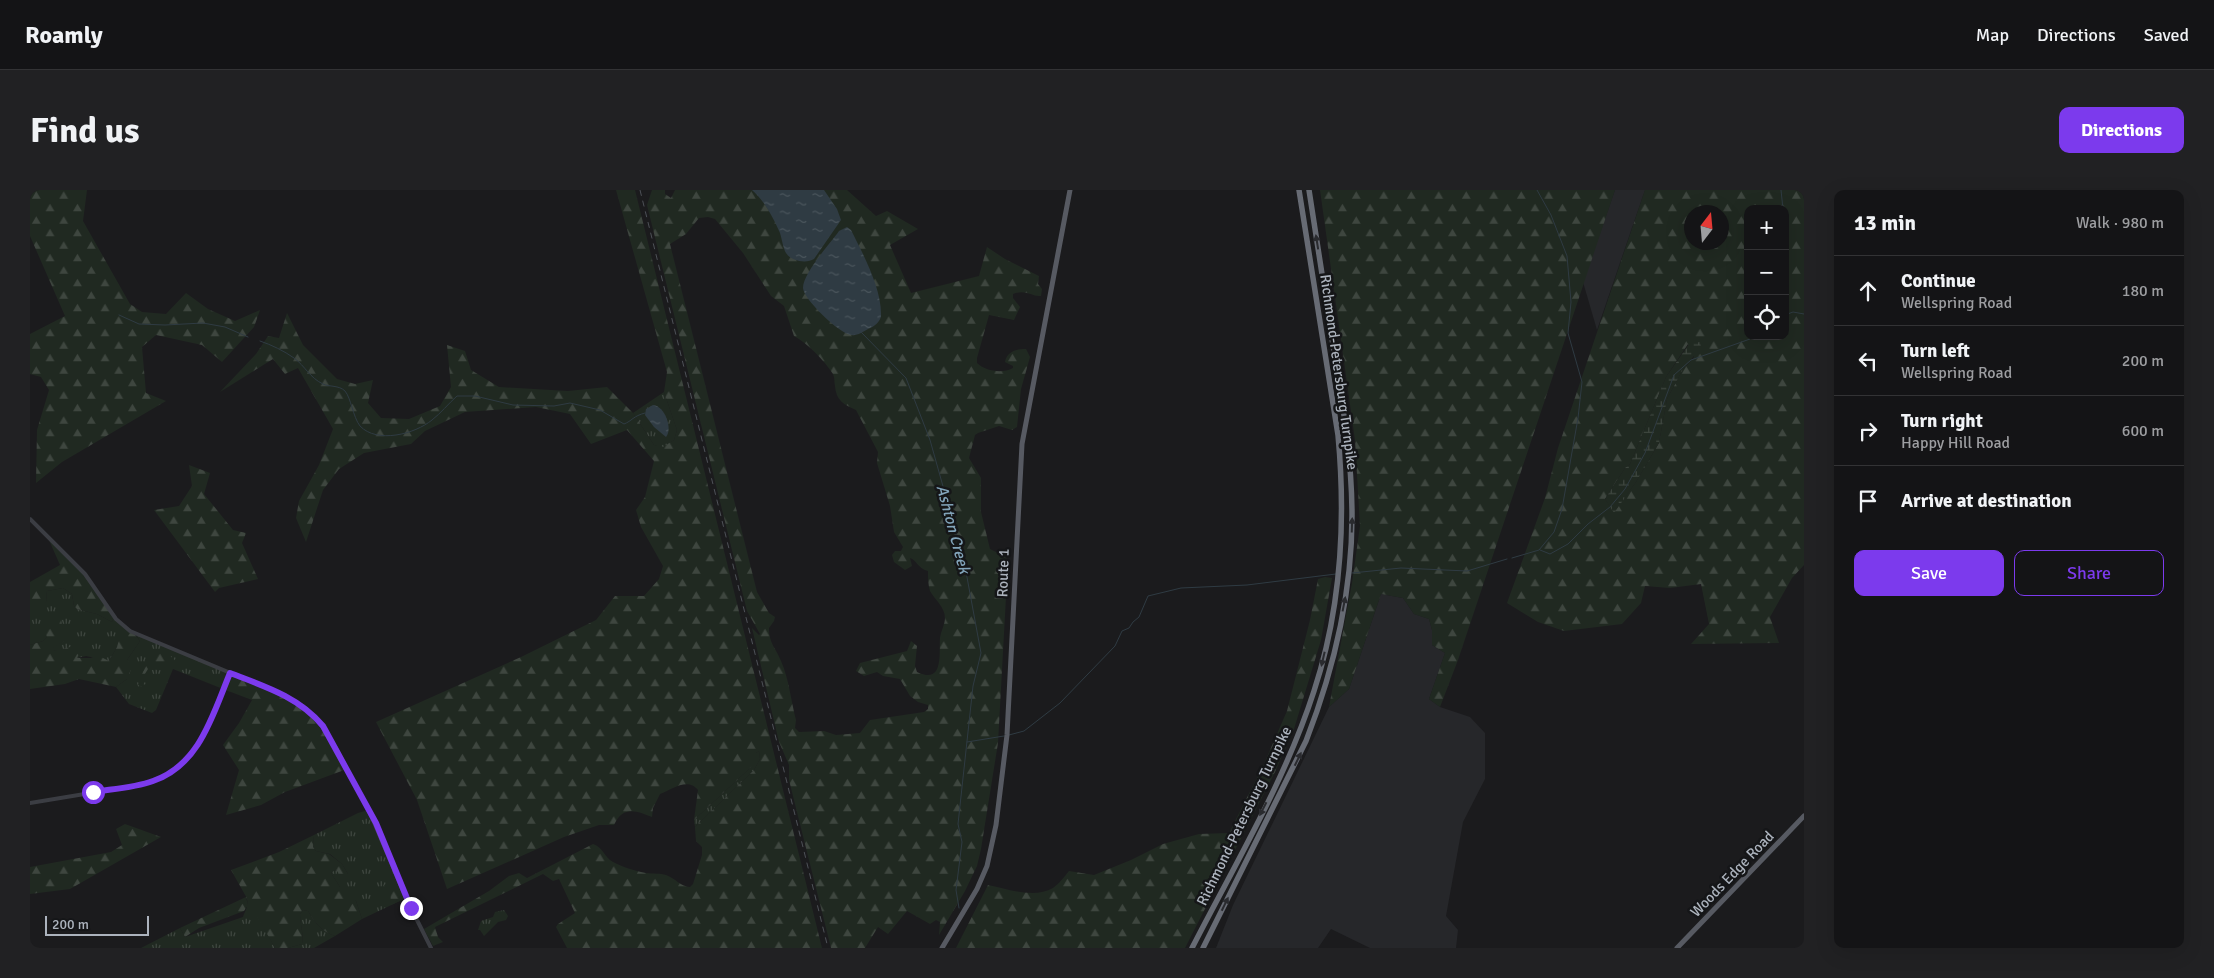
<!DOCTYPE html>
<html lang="en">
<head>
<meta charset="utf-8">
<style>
	body { margin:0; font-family:Signika,sans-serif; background:#212123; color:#f1f3f6 }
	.controls { position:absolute; right:15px; top:15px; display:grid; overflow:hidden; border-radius:10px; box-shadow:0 5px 20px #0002 }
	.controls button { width:45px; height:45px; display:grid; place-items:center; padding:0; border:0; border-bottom:1px solid #333335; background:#141416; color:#f1f3f6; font:25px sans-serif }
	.compass { position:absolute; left:1654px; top:15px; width:45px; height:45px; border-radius:50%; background:#141416; box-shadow:0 5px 20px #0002; rotate:16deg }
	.scale { position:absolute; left:15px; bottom:12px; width:104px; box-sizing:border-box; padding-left:5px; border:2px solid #acb3bd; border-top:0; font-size:14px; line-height:18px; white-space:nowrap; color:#acb3bd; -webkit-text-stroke:4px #151618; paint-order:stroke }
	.stop { position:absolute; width:15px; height:15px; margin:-11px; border:4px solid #7c3aed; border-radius:50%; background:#fff }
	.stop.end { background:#7c3aed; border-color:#fff; box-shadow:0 1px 5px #0008 }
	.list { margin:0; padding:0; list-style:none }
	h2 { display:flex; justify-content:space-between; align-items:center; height:65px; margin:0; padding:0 20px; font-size:21px }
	h2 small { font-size:16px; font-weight:400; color:#9d9ea1 }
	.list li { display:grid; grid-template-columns:32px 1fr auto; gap:15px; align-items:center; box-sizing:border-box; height:70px; padding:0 20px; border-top:1px solid #333335 }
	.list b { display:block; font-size:19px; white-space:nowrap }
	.list p { margin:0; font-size:16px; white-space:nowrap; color:#9d9ea1 }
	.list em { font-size:16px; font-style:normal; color:#9d9ea1 }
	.actions { display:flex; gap:10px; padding:15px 20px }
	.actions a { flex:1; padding:11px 0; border:1px solid #7c3aed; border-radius:10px; text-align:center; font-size:18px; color:#7c3aed }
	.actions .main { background:#7c3aed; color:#fff }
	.icon { flex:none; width:28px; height:28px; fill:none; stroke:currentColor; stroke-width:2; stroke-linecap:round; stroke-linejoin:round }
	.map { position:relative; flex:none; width:1774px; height:758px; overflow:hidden; border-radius:10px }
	header { display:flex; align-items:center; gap:30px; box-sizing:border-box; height:70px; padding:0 25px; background:#141416; border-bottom:1px solid #333335 }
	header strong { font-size:24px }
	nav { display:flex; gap:28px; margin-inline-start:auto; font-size:18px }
	.intro { display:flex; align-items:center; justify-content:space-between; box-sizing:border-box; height:120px; padding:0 30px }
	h1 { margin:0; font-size:35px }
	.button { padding:12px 22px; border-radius:10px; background:#7c3aed; color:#fff; font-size:18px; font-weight:700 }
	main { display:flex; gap:30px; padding:0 30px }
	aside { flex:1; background:#141416; border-radius:10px; box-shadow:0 5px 20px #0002 }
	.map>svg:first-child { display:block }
	.built { fill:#26272a }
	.grass { fill:url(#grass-tufts) }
	.forest { fill:url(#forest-firs); fill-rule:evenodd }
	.wetland { fill:url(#wetland-marsh) }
	.water { fill:url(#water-ripples) }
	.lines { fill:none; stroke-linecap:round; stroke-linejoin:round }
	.stream { stroke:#2f3b43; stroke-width:1 }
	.minor { stroke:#3b3d43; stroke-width:4 }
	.major { stroke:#575a62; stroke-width:5 }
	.highway { stroke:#676b74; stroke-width:5.5 }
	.rail { stroke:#4e5158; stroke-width:1; stroke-dasharray:6 5; stroke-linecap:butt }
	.oneway { fill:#2a2b2f }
	.route { stroke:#7c3aed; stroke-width:6 }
	.labels { text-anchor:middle; stroke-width:5; stroke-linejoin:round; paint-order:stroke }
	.street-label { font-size:15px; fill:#acb3bd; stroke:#151618 }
	.water-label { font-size:16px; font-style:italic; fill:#82a4ba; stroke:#151618 }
</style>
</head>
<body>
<header>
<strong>Roamly</strong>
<nav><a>Map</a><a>Directions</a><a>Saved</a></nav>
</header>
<div class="intro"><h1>Find us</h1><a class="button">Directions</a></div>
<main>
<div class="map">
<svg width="1774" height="758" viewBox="0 0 1774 758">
	<defs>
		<pattern id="grass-tufts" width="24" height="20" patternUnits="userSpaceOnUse" patternTransform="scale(1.25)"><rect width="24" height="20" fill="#202921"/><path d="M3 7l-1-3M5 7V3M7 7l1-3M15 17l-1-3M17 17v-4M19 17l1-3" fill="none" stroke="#3e463f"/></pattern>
		<pattern id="forest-firs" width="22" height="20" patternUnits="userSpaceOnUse" patternTransform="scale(1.25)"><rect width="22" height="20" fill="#202921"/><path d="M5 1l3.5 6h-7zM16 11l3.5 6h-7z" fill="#3e463f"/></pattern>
		<pattern id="wetland-marsh" width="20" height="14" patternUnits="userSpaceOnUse" patternTransform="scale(1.25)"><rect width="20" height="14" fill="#202921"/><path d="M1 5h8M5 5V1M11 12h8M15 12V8" fill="none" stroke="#3e463f"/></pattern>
		<pattern id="water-ripples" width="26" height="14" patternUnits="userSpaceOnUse" patternTransform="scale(1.25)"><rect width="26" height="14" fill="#2f3b43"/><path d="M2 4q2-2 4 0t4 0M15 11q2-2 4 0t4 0" fill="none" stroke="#4a555c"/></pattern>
	</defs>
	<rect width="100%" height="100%" fill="#1b1b1d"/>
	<g class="built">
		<path d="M1585,0h30l-48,140 -14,-48z"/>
		<path d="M1351,404l22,4 11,16 15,5 3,11v15l13,8 -16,46 11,8 30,10 15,16v46l-22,43 -17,94 12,14 -2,18h-86l-39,-19 -13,19h-102l17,-43 96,-198 20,-18z"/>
	</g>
	<g class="grass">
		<path d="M634,202l13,38 -3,10 -11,8 -9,-3 -21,-32z"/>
		<path d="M33,398l9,6 2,12 3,3 20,5 15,8 2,-5 16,14 -13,16 -8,14 -23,-5 -9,2 3,-8 -14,-2 -8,3 -5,-1 -1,-2 13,-8 -4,-14 -14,8v3l-4,4 -13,4v-31h4l12,-12 1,-11z"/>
		<path d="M106,445l94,38 -7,16 -50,-20 -17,41 -4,3 -23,-9 -13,-17 11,-8v-19l13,-19z"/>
		<path d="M729,561l1,8 -6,11 -59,57 -1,-7 56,-52 6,-15z"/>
		<path d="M339,620l37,88 -44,21 -6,-18 -16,-14 -9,-14 3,-3 14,4 -6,-10 -12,-10 -14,-3 -3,-4 1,-12 44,-22z"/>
		<path d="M217,706l28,52h-134l39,-20 5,9 58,-20c2,-7 7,-12 3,-20z"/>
		<path d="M273,720l5,1c8,13 13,20 27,25l-21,12h-26l14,-4c2,-10 -2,-20 -2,-30z"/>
		<path d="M474,720l4,6 -2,4 -8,2 -14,14 -4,-6h-2l3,-9 12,-4 2,-5z"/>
	</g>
	<g class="forest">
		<path d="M0,0h57l-4,31 47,83 12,8 24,2 20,-21 22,16 27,12 25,-11 -6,17 -32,35 -20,-17 -46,-10 -14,12 4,46 20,8 -104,61 -26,21 1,-53 12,-40 -8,-13 -11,-3v-40l35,-18 -35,-80z"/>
		<path d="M586,0h19l187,758h-255l-11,-21 2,-3 17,-11 -16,-34 -6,2 -10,-7 -108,53 3,10 5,5 -10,4 -9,-17 65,-38 20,-15 10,-3 8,5 66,-34c10,3 11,13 20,18 9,5 23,9 33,11 7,1 14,0 20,2 9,3 15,12 24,12l3,-3 9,-29v-8l-6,-6 -1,-14 59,-57 6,-11 -1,-8 -3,2v6l-6,9 -56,52 4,-30c-10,-13 -26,-1 -38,4l-7,14 -1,9c-15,-6 -29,-12 -38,8h-15l-35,12 -117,52 -30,-89 -41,-78 145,-65 75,-37 19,-24h29l15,-17 4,-13 -22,-39 -5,-17 9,-13 9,-36 -27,-31 -36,14 -21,-30 -34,-7 -71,5 -40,19 -14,13 -47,9 -25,16 -16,21 -17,52 -10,-24 3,-17 20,-36 14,-36 -35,-61 -13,6 -12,-15 -53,33 36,-38 12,-18 11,2 8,-25 16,32 34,34 18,5 18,-4 -5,23 13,15 28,1 31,-13 11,-19 -4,-42 18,6 6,19 28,17 69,4 39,-4 26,26 21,32 9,2 11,-7 3,-10 -13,-38 3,-20z"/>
		<path d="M622,0h13v4l6,4 4,-8h172l29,26 11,-5 31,18 -28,16 21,48 68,-17 8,-29 18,12 34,17 -1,8 4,5 -1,7c-9,1 -15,-7 -28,-2v4l7,9 -6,13 -25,-5 -12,43v5c8,8 25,11 36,5v-2l-8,-4c2,-11 12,-13 21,-13l4,8 -9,32 -4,38 -5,3 -13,-4 -21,7 -3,2 -6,23 12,20v34l9,37 14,7 4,4 -10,183 -17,106 -4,17 -12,25 -26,44 1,-13 -4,-2 -6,4 -23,-13 -19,23 -10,-7 -13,21h-34l-42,-168v-15l-10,-23 -27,-114 7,7 1,-1 -13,-23 -100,-406zM678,27l7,2 28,34 28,43 13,10 10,30c14,8 30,24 39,38 2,4 1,8 2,12 1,14 9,19 21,24l22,42 -1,11 13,43 4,26 9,15 -2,4h-6l-3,4 2,7 11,8 7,-4 -2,-8c7,2 7,10 18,13 0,6 0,14 2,20 5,9 15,16 15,27 0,6 -4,13 -5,20 -1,16 4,47 -23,34l-2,-6 2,-20 -6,-5 -4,10 -47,12 -4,8 8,5 13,-4 6,4 17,3 10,17 8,6 10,3v4l-4,3 -54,8 -10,13 -24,2 -12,-4 -25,1 -4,-4 1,-8c-5,-19 -7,-41 -15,-59 -5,-13 -12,-17 -12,-33l5,-7 1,-4 -6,-4 -12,-21 -87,-348 16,-10 13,-16z"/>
		<path d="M1290,0h295l-157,470 -18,47 -11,-8 16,-46 -13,-8v-15l-3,-11 -15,-5 -11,-16 -22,-4 -32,95 -20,18 23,-124 8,-57 -5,-86z"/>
		<path d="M1615,0h159v375l-12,13 -22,39 9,26 -88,1 18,-20 -8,-40 -31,4 -25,-2 -4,17 -19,21 -58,7 -26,-9 -31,-19 38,-105 13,-50zM1718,19h37v127h-37zM1662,22h30v30h-30zM1658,154l6,13 -12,14 -15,28 -8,44 -23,39 -22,30 -9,-13 20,-31 5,-4 36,-87z"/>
		<path d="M159,275l21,8 -6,21 29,36 13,3 -4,10 16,36 -39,9 -4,4 -61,-82 25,-4 13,-20z"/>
		<path d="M19,350l36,34 29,43 -2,5 -15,-8 -20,-5 -3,-3 -2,-12 -9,-6 -16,3 -1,11 -4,12h-12v-32l30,-17z"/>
		<path d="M1295,387l7,1 -11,62 -27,89 -19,43 -90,176h-229l32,-63c19,4 47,14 65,3 6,-4 11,-11 16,-17l25,4 37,-15 32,-16 36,-10 30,-1 34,-67 24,-55 23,-91 8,-41z"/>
		<path d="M24,429h7l2,12 7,-1 3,2 -1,4 -19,12v2c10,2 19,-8 28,0l-4,8h14l6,-3 12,6 8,-14 4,-15c9,-1 14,1 19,9l-13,19 5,7 -5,12 -11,8 -37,-8 -14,5 -35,5v-44l13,-4 4,-4 -3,-7 2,-7z"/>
		<path d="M129,461l9,3 9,8 -6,3 -3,6 -20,-2 -5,8v7l9,3 1,4 -15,-6 7,-19 8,-4z"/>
		<path d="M200,483l63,27 24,19 30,50 -62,23 -24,13 -35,10 13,-45 -16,-25 16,-22 13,-23 -29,-11z"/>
		<path d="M95,634l36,13 -91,52 -40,5v-27l81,-15 11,-7 -6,-16z"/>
		<path d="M284,645l-1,12 3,4 13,3 13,10 6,10 -3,3 -4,-1 -4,-5 -3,-1 -3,3 9,14h6l10,14 6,18 -27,17c-14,-5 -19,-12 -27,-25l-5,-1 -3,4c0,10 4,20 2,30l-14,4h-13l-44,-78 48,-18z"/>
		<path d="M368,691l8,17 -15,7c-1,-13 2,-8 -9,-15l2,-5z"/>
		<path d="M216,707l2,8 -4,6 -45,17 -14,9 -5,-9z"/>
	</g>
	<path class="wetland" d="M1670,152l1,5 -19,24 -15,28 -8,44 -23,39 -22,31 -9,-14 20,-31 5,-4 36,-87 23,-33z"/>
	<g class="water">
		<path d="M722,0h72l13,19 4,11 -27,39c-8,5 -23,2 -28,-6 -3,-5 -4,-14 -6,-20 -6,-14 -16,-33 -28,-43z"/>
		<path d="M817,37l4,3c12,24 31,59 30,86 -1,6 -7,11 -13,13 -5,3 -11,7 -17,6 -12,-2 -47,-35 -48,-47 0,-15 27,-44 36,-57z"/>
		<path d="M623,215c12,1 20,24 13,32l-12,-10 -9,-12 1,-6z"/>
	</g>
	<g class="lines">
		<g class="stream">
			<path d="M1751,0l2,19"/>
			<path d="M89,125l20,9 26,1 38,-2 22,4 23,10"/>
			<path d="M1755,125l8,-3 11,2"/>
			<path d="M831,142l45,46 24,62 34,121 17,92 -8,33 -15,138 4,18 -6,48 3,18"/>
			<path d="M230,151c12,4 24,10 34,17 11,8 16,20 29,26 6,3 16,1 22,7 6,7 8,26 15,35 17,18 55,8 72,-6 9,-7 16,-16 25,-24h18l38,9 41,1 16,-3 30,7 24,14c8,-3 9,-8 21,-11"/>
			<path d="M1510,360l10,4 18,-10 20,-20 22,-17 15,-18 20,-36 29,-78 17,-15 59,-21 2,-3"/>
			<path d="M1482,368l27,-8 15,-18 8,-23 16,-91 4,-36 -14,-49 3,-31 -4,-46 -16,-41 -14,-25"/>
			<path d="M1322,383l49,-5 66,3 40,-12"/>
			<path d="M979,545l15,-4 36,-28 55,-57 7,-15 7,-3 4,-6 6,-5 9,-21 33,-8 66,-3 89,-11"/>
			<path d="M937,552l37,-6"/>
		</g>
		<g class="minor">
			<path d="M0,329l55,55 31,45 14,12 146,61 27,14 14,13 19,29 34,65 36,85 25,50"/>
			<path d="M0,613l109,-18c59,-13 71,-63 91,-112"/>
		</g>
		<g class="major">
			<path d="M912,758l35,-59 10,-23 9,-41 11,-90 15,-291 48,-254"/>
			<path d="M1647,758l127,-132"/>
		</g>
		<g class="highway">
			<path d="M1162,758c43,-84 93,-167 122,-257 27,-82 32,-170 24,-256l-39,-245"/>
			<path d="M1173,758l103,-207c28,-72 46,-147 46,-225 0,-53 -8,-105 -17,-158 -9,-56 -17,-112 -26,-168"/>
		</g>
		<path class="rail" d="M610,0l188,758"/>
	</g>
	<defs><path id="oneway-solid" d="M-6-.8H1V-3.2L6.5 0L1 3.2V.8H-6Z" transform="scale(1.25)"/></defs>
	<g class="oneway">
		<use href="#oneway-solid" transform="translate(1287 52) rotate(-99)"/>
		<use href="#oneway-solid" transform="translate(1322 335) rotate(-88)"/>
		<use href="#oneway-solid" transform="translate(1314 414) rotate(-79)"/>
		<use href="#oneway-solid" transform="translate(1293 469) rotate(103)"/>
		<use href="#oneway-solid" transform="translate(1268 569) rotate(-64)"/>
		<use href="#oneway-solid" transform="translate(1233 619) rotate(117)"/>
		<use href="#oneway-solid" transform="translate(1195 714) rotate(-64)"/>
	</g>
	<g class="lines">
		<path class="route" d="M63,602c19,-3 41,-4 60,-11 47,-16 60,-67 77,-108 34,13 69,24 93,53l53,97 35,85"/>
	</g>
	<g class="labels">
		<g class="street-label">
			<text transform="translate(1309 182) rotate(82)" y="5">Richmond-Petersburg Turnpike</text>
			<text transform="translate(973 383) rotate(-88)" y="5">Route 1</text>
			<text transform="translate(1214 626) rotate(-64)" y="5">Richmond-Petersburg Turnpike</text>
			<text transform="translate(1702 684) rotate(-46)" y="5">Woods Edge Road</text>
		</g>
		<g class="water-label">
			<text transform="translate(924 339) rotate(75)" y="6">Ashton Creek</text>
		</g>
	</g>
</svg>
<div class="controls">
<button>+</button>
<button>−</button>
<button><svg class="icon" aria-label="locate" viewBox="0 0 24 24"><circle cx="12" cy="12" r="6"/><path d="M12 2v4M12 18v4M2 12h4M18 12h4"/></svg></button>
</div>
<svg class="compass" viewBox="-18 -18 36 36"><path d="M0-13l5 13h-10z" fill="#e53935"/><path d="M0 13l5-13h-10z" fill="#9d9ea1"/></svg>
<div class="scale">200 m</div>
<div class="stop" style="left:63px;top:602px"></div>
<div class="stop end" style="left:381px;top:718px"></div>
</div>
<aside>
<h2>13 min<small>Walk · 980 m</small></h2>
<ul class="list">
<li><svg class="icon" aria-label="ahead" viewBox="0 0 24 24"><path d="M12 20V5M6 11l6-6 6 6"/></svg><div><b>Continue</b><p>Wellspring Road</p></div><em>180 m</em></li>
<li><svg class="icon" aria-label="left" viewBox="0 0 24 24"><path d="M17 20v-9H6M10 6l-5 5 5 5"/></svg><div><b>Turn left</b><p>Wellspring Road</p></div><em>200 m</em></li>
<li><svg class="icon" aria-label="right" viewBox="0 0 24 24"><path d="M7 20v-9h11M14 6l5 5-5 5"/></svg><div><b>Turn right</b><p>Happy Hill Road</p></div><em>600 m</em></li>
<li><svg class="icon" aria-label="arrive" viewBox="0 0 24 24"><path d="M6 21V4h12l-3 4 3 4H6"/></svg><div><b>Arrive at destination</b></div></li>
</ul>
<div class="actions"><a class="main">Save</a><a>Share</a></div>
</aside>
</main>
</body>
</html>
